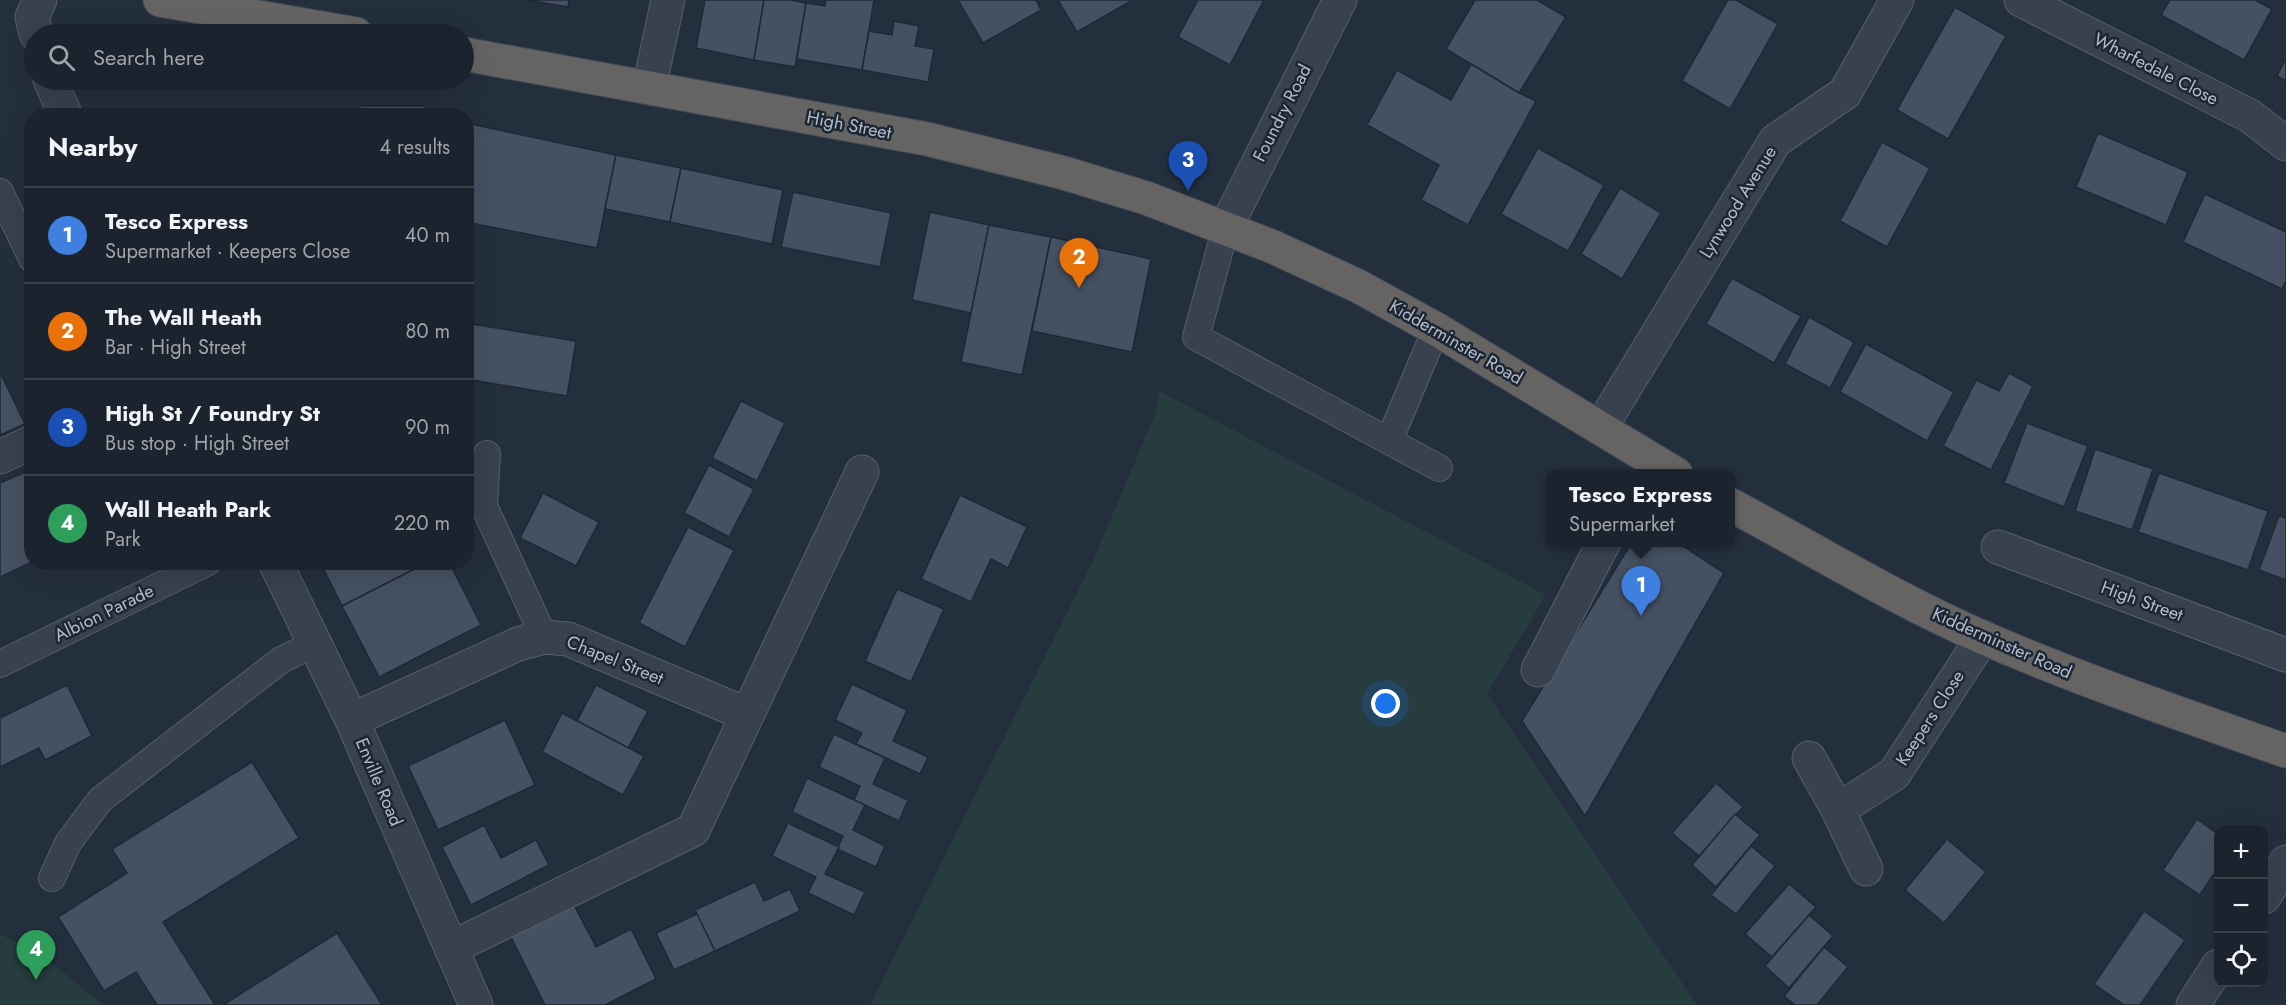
<!DOCTYPE html>
<html lang="en">
<head>
<meta charset="utf-8">
<style>
	body { margin:0; font-family:Jost,sans-serif; background:#282f3a; color:#f1f3f6 }
	.controls { position:absolute; right:18px; bottom:18px; display:grid; overflow:hidden; border-radius:12px; box-shadow:0 6px 24px #0002 }
	.controls button { width:54px; height:54px; display:grid; place-items:center; padding:0; border:0; border-bottom:2px solid #39404a; background:#1b232e; color:#f1f3f6; font:30px sans-serif }
	.you { position:absolute; left:1386px; top:704px; width:21px; height:21px; margin:-15px; border:4px solid #fff; border-radius:50%; background:#1a73e8; box-shadow:0 0 0 9px #1a73e833 }
	.badge { display:grid; place-items:center; width:39px; height:39px; border-radius:50%; background:#8ab4f8; color:#fff; font-size:20px; font-weight:700 }
	.pin { position:absolute; translate:-50% -50px; filter:drop-shadow(0 2px 3px #0008) }
	.pin::after { content:''; position:absolute; top:32px; width:21px; height:18px; background:inherit; clip-path:polygon(0 0,100% 0,50% 100%) }
	.popup { position:absolute; left:1546px; top:469px; width:189px; height:78px; box-sizing:border-box; display:grid; place-content:center; border-radius:12px; background:#1b232e; filter:drop-shadow(0 2px 4px #0005); font-size:20px; white-space:nowrap; color:#a0a4aa }
	.popup b { font-size:22px; color:#f1f3f6 }
	.popup::after { content:''; position:absolute; left:50%; top:100%; margin-left:-12px; border:12px solid transparent; border-top-color:#1b232e }
	.list { margin:0; padding:0; list-style:none }
	h2 { display:flex; justify-content:space-between; align-items:center; height:78px; margin:0; padding:0 24px; font-size:26px }
	h2 small { font-size:20px; font-weight:400; color:#a0a4aa }
	.list li { display:grid; grid-template-columns:39px 1fr auto; gap:18px; align-items:center; box-sizing:border-box; height:96px; padding:0 24px; border-top:2px solid #39404a }
	.list b { display:block; font-size:22px; white-space:nowrap }
	.list p { margin:0; font-size:20px; white-space:nowrap; color:#a0a4aa }
	.list em { font-size:20px; font-style:normal; color:#a0a4aa }
	.icon { flex:none; width:33px; height:33px; fill:none; stroke:currentColor; stroke-width:2; stroke-linecap:round; stroke-linejoin:round }
	.map { position:relative; flex:none; width:2286px; height:1005px; overflow:hidden }
	.search { position:absolute; background:#1b232e; box-shadow:0 6px 24px #0002; left:24px; top:24px; width:450px; height:66px; display:flex; align-items:center; gap:15px; box-sizing:border-box; padding:0 21px; border-radius:33px; color:#a0a4aa; font-size:22px }
	.panel { position:absolute; background:#1b232e; box-shadow:0 6px 24px #0002; left:24px; top:108px; width:450px; height:462px; border-radius:24px }
	.map>svg:first-child { display:block }
	.green { fill:#263c3f }
	.building { fill:#455162; stroke:#1f2835; stroke-width:1.5 }
	.lines { fill:none; stroke-linecap:round; stroke-linejoin:round }
	.service-casing { stroke:#565f6c; stroke-width:28 }
	.pedestrian-casing { stroke:#565f6c; stroke-width:35 }
	.minor-casing { stroke:#565f6c; stroke-width:35 }
	.tertiary-casing { stroke:#565f6c; stroke-width:35 }
	.trunk-casing { stroke:#434c59; stroke-width:35 }
	.service { stroke:#38414e; stroke-width:26 }
	.pedestrian { stroke:#38414e; stroke-width:33 }
	.minor { stroke:#38414e; stroke-width:33 }
	.tertiary { stroke:#38414e; stroke-width:33 }
	.trunk { stroke:#656462; stroke-width:33 }
	.labels { text-anchor:middle; stroke-width:5; stroke-linejoin:round; paint-order:stroke }
	.street-label { font-size:18px; fill:#b4bcc9; stroke:#1d2633 }
</style>
</head>
<body>
<div class="map">
<svg width="2286" height="1005" viewBox="0 0 2286 1005">
	<rect width="100%" height="100%" fill="#242f3e"/>
	<g class="green">
		<path d="M1159,391l387,204 -59,99 210,311h-827l223,-444 62,-147z"/>
		<path d="M0,934l43,22 60,49h-103z"/>
	</g>
	<g class="building">
		<path d="M527,0h42l-1,7z"/>
		<path d="M705,0h59l-10,60 -58,-12z"/>
		<path d="M764,0h26l16,3 -11,64 -41,-7z"/>
		<path d="M826,0h48l-12,70 -65,-11 9,-56 19,3z"/>
		<path d="M958,0h78l5,10 -58,33z"/>
		<path d="M1058,0h73v1l-54,31z"/>
		<path d="M1198,0h66l-34,65 -52,-28z"/>
		<path d="M1475,0h62l29,17 -47,76 -73,-44z"/>
		<path d="M1728,0h8l42,24 -48,85 -48,-28z"/>
		<path d="M2170,0h85l17,9 -28,51 -83,-45z"/>
		<path d="M1955,7l51,29 -58,103 -51,-29z"/>
		<path d="M894,21l25,5 -4,20 19,3 -6,33 -66,-12 7,-39 23,4z"/>
		<path d="M2286,58v23l-9,-5z"/>
		<path d="M1471,64l48,29 17,8 -68,124 -47,-25 18,-35 -72,-40 30,-55 54,30z"/>
		<rect x="360" y="106" width="65" height="10"/>
		<path d="M466,123l150,32 -19,93 -131,-26z"/>
		<path d="M2098,133l90,39 -22,53 -90,-38z"/>
		<path d="M1882,142l48,26 -43,79 -47,-26z"/>
		<path d="M1538,148l66,37 -36,66 -67,-37z"/>
		<path d="M616,155l65,13 -11,54 -65,-13z"/>
		<path d="M681,168l102,22 -11,54 -102,-22z"/>
		<path d="M1620,188l41,25 -39,66 -41,-25z"/>
		<path d="M793,192l98,21 -11,54 -99,-20z"/>
		<path d="M2205,194l81,38v49l-4,8 -99,-47z"/>
		<path d="M930,212l59,13 -18,88 -59,-13z"/>
		<path d="M989,225l62,12 -29,138 -61,-13z"/>
		<path d="M1051,237l100,22 -19,93 -100,-21z"/>
		<path d="M1732,278l69,38 -27,47 -68,-39z"/>
		<path d="M1809,317l45,25 -24,46 -45,-24z"/>
		<path d="M466,323l110,18 -9,55 -101,-17z"/>
		<path d="M1866,344l88,48 -27,49 -87,-49z"/>
		<path d="M0,372l25,52 -25,11z"/>
		<path d="M2009,373l24,13 -42,84 -48,-24 33,-66 23,11z"/>
		<path d="M741,401l44,22 -28,58 -45,-23z"/>
		<path d="M2027,423l61,23 -24,61 -60,-24z"/>
		<path d="M2095,449l58,20 -21,61 -57,-19z"/>
		<path d="M709,465l45,24 -25,48 -45,-24z"/>
		<path d="M32,469v93l-32,15v-94z"/>
		<path d="M2159,473l109,38 -20,59 -110,-38z"/>
		<path d="M543,493l56,29 -23,44 -56,-28z"/>
		<path d="M960,495l67,32 -19,41 -17,-9 -20,43 -50,-23z"/>
		<path d="M2279,516l7,2v62l-27,-10z"/>
		<path d="M688,527l46,23 -49,97 -46,-24z"/>
		<path d="M1632,542h45l47,31 -139,243 -63,-95z"/>
		<path d="M320,562h99l2,4 -79,40z"/>
		<path d="M428,562h21l32,63 -102,52 -37,-71z"/>
		<path d="M897,589l47,20 -33,73 -46,-21z"/>
		<path d="M852,684l55,26 -14,31 35,16 -8,17 -64,-30 6,-11 -27,-13z"/>
		<path d="M67,685l25,51 -47,24 -6,-12 -39,19v-49z"/>
		<path d="M596,685l52,26 -20,37 -51,-27z"/>
		<path d="M562,713l82,43 -21,39 -81,-43z"/>
		<path d="M505,720l30,65 -97,45 -30,-64z"/>
		<path d="M834,734l51,24 -12,26 35,16 -9,21 -45,-21 6,-14 -41,-19z"/>
		<path d="M252,762l47,76 -136,84 52,83h-58l-21,-33 -32,19 -46,-74 69,-44 -15,-24z"/>
		<path d="M807,778l58,27 -12,25 32,16 -9,21 -39,-18 6,-13 -51,-24z"/>
		<path d="M1716,783l27,24 -44,49 -27,-23z"/>
		<path d="M1735,814l25,21 -44,52 -24,-22z"/>
		<path d="M2197,819l21,15v34l-18,27 -37,-25z"/>
		<path d="M788,823l51,24 -14,27 40,18 -11,23 -46,-22 8,-16 -44,-21z"/>
		<path d="M484,825l17,33 35,-18 13,25 -78,40 -29,-58z"/>
		<path d="M1947,839l39,33 -42,51 -39,-33z"/>
		<path d="M1751,846l24,20 -39,48 -25,-19z"/>
		<path d="M755,882l9,19 26,-12 10,22 -85,40 -20,-41z"/>
		<path d="M1789,884l27,23 -44,50 -27,-23z"/>
		<path d="M574,905l22,42 35,-18 25,50 -51,26h-60l-34,-68z"/>
		<path d="M2144,911l41,29 -45,65h-16l-30,-21z"/>
		<path d="M697,914l18,37 -41,19 -18,-37z"/>
		<path d="M1809,915l24,21 -44,52 -24,-22z"/>
		<path d="M337,933l45,72h-159z"/>
		<path d="M1824,947l24,20 -31,38h-22l-11,-9z"/>
	</g>
	<g class="lines">
		<g class="service-casing">
			<g id="service">
				<path d="M0,192l32,67"/>
				<path d="M1226,227l-30,110 243,131"/>
				<path d="M1389,441l47,-112"/>
				<path d="M487,454l-3,52 60,131"/>
				<path d="M0,664l208,-102"/>
				<path d="M52,878l16,-35 32,-43 181,-140 35,-17"/>
			</g>
		</g>
		<g class="pedestrian-casing">
			<path id="pedestrian" d="M0,457l32,-15"/>
		</g>
		<g class="minor-casing">
			<g id="minor">
				<path d="M2021,0l229,116 36,28"/>
				<path d="M649,88l19,-88"/>
				<path d="M1226,227l114,-227"/>
				<path d="M1601,427l174,-286 70,-48 52,-93"/>
				<path d="M1998,547l288,108"/>
				<path d="M1538,670l66,-128"/>
				<path d="M352,720l166,-76 26,-7 24,2 178,75"/>
				<path d="M1809,758l29,52 28,59"/>
				<path d="M1838,810l56,-36 89,-137"/>
				<path d="M2264,897l22,-35"/>
				<path d="M451,948l242,-118 169,-358"/>
				<path d="M2193,1005l25,-39"/>
			</g>
		</g>
		<g class="tertiary-casing">
			<g id="tertiary">
				<path d="M36,34l-4,-17 8,-17"/>
				<path d="M50,80l16,36"/>
				<path d="M275,562l77,158 124,285"/>
			</g>
		</g>
		<g class="trunk-casing">
			<g id="trunk">
				<path d="M160,0l196,34"/>
				<path d="M464,54l463,85 137,34 82,25 125,48 87,40 78,43 240,145"/>
				<path d="M1731,505c84,45 166,95 253,133 99,43 200,77 302,113"/>
			</g>
		</g>
		<use href="#service" class="service"/>
		<use href="#pedestrian" class="pedestrian"/>
		<use href="#minor" class="minor"/>
		<use href="#tertiary" class="tertiary"/>
		<use href="#trunk" class="trunk"/>
	</g>
	<g class="labels">
		<g class="street-label">
			<text transform="translate(2156 69) rotate(27)" y="6">Wharfedale Close</text>
			<text transform="translate(1282 113) rotate(-63)" y="6">Foundry Road</text>
			<text transform="translate(849 125) rotate(11)" y="6">High Street</text>
			<text transform="translate(1738 202) rotate(-58)" y="6">Lynwood Avenue</text>
			<text transform="translate(1456 342) rotate(30)" y="6">Kidderminster Road</text>
			<text transform="translate(2142 601) rotate(20)" y="6">High Street</text>
			<text transform="translate(104 613) rotate(-26)" y="6">Albion Parade</text>
			<text transform="translate(2002 643) rotate(24)" y="6">Kidderminster Road</text>
			<text transform="translate(615 660) rotate(22)" y="6">Chapel Street</text>
			<text transform="translate(1930 718) rotate(-57)" y="6">Keepers Close</text>
			<text transform="translate(379 782) rotate(67)" y="6">Enville Road</text>
		</g>
	</g>
</svg>
<div class="controls">
<button>+</button>
<button>−</button>
<button><svg class="icon" aria-label="locate" viewBox="0 0 24 24"><circle cx="12" cy="12" r="6"/><path d="M12 2v4M12 18v4M2 12h4M18 12h4"/></svg></button>
</div>
<div class="you"></div>
<div class="pin badge" style="left:1641px;top:616px;background:#3f7fe0">1</div>
<div class="popup"><b>Tesco Express</b>Supermarket</div>
<div class="pin badge" style="left:1079px;top:288px;background:#e8710a">2</div>
<div class="pin badge" style="left:1188px;top:191px;background:#1a4fb4">3</div>
<div class="pin badge" style="left:36px;top:980px;background:#2e9e5b">4</div>
<div class="search"><svg class="icon" aria-label="search" viewBox="0 0 24 24"><circle cx="10" cy="10" r="6"/><path d="M15 15l6 6"/></svg>Search here</div>
<section class="panel">
<h2>Nearby<small>4 results</small></h2>
<ul class="list">
<li><span class="badge" style="background:#3f7fe0">1</span><div><b>Tesco Express</b><p>Supermarket · Keepers Close</p></div><em>40 m</em></li>
<li><span class="badge" style="background:#e8710a">2</span><div><b>The Wall Heath</b><p>Bar · High Street</p></div><em>80 m</em></li>
<li><span class="badge" style="background:#1a4fb4">3</span><div><b>High St / Foundry St</b><p>Bus stop · High Street</p></div><em>90 m</em></li>
<li><span class="badge" style="background:#2e9e5b">4</span><div><b>Wall Heath Park</b><p>Park</p></div><em>220 m</em></li>
</ul>
</section>
</div>
</body>
</html>
